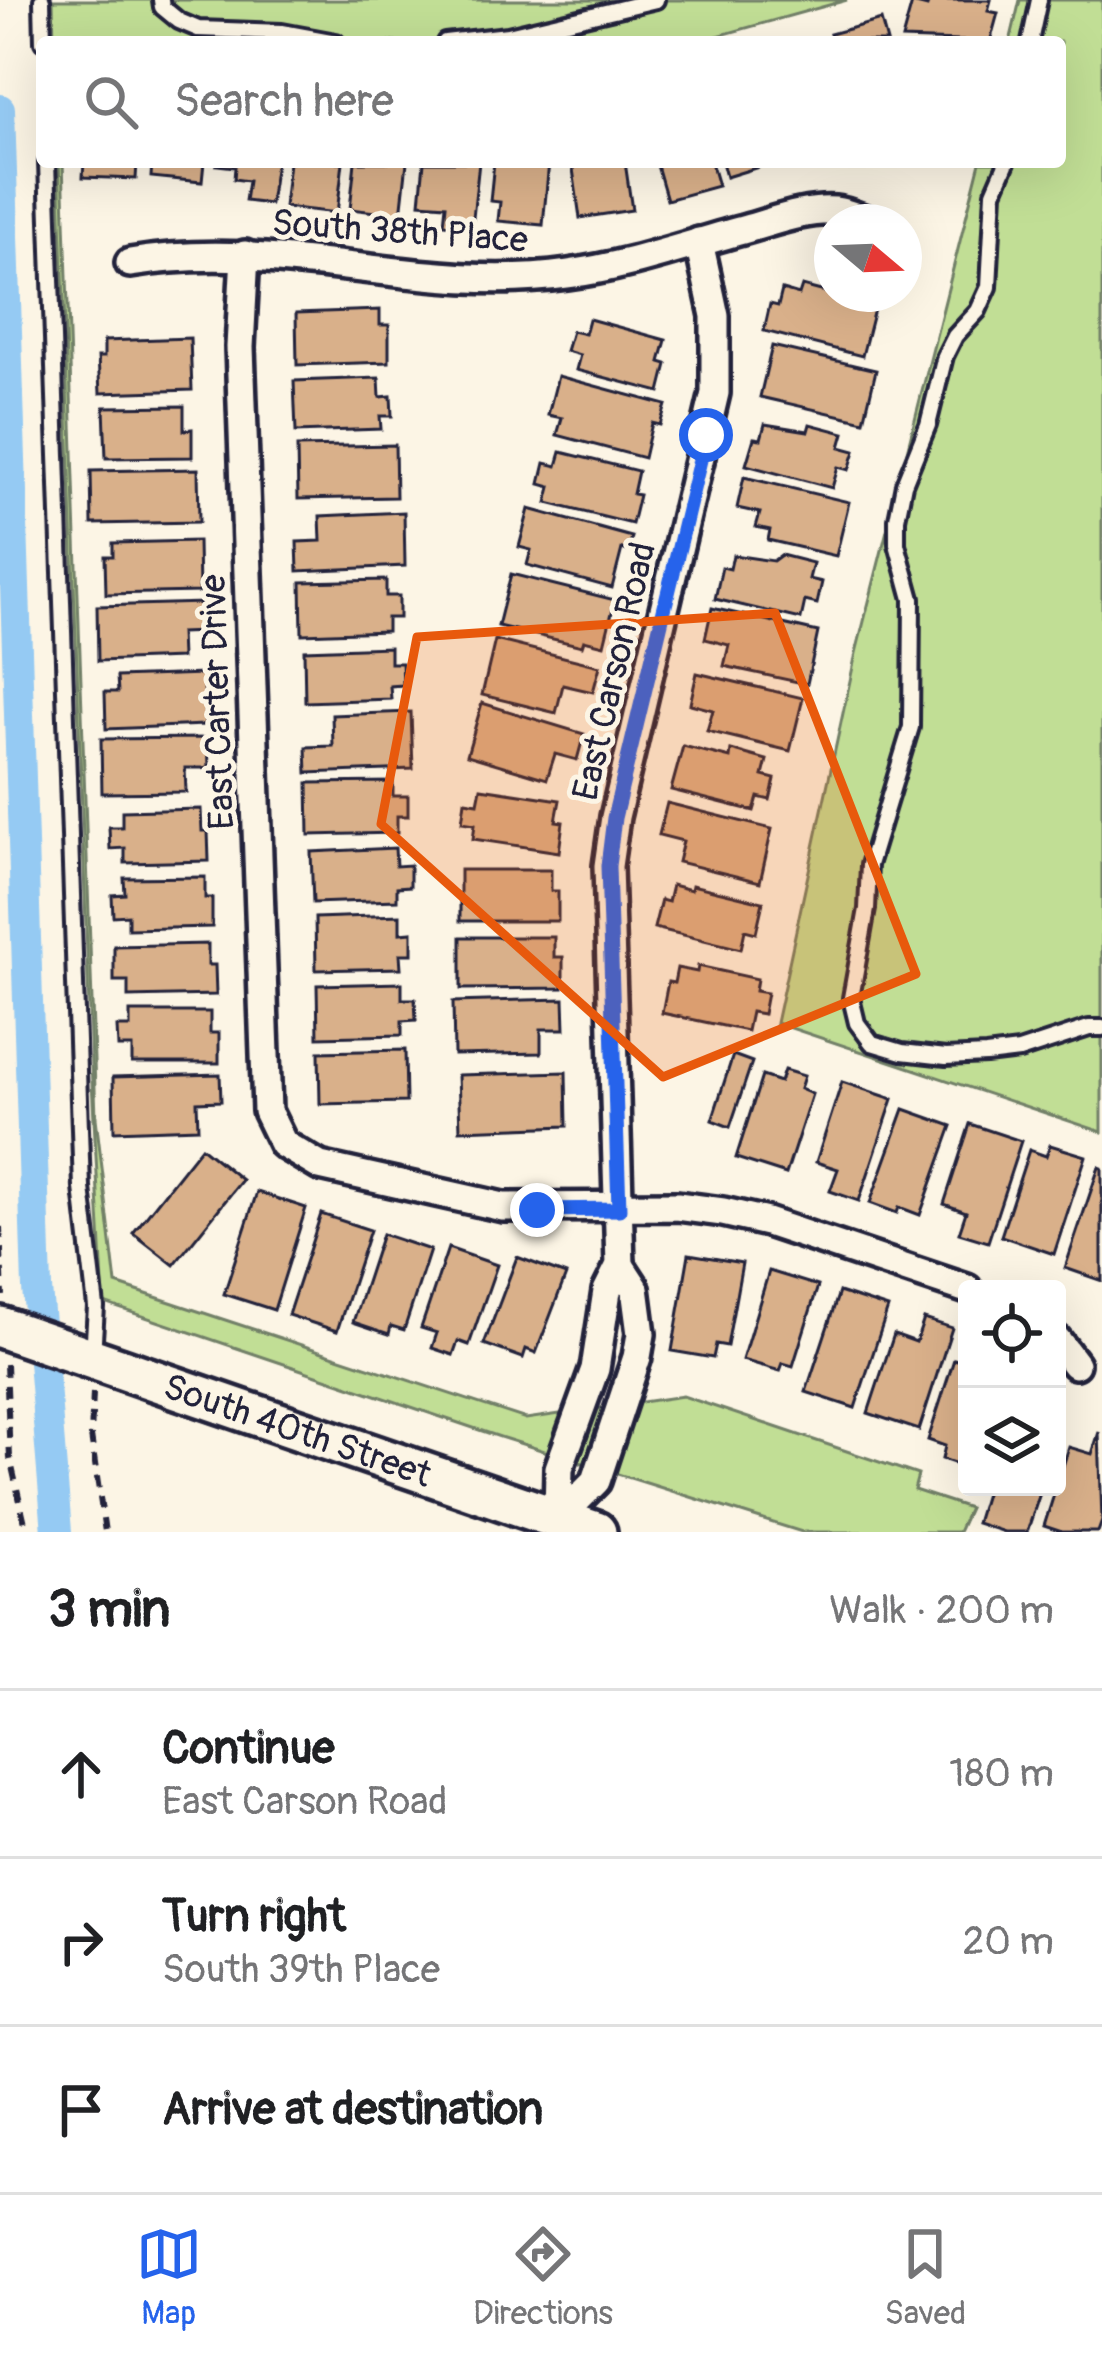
<!DOCTYPE html>
<html lang="en">
<head>
<meta charset="utf-8">
<style>
	body { margin:0; font-family:Pangolin,sans-serif; background:#f6f6f6; color:#202124 }
	.controls { position:absolute; right:36px; bottom:36px; display:grid; overflow:hidden; border-radius:12px; box-shadow:0 12px 48px #0002 }
	.controls button { width:108px; height:108px; display:grid; place-items:center; padding:0; border:0; border-bottom:3px solid #e0e0e0; background:#fff; color:#202124; font:60px sans-serif }
	.compass { position:absolute; left:814px; top:204px; width:108px; height:108px; border-radius:50%; background:#fff; box-shadow:0 12px 48px #0002; rotate:109deg }
	.stop { position:absolute; width:36px; height:36px; margin:-27px; border:9px solid #2563eb; border-radius:50%; background:#fff }
	.stop.end { background:#2563eb; border-color:#fff; box-shadow:0 3px 12px #0008 }
	.list { margin:0; padding:0; list-style:none }
	h2 { display:flex; justify-content:space-between; align-items:center; height:156px; margin:0; padding:0 48px; font-size:51px }
	h2 small { font-size:39px; font-weight:400; color:#757577 }
	.list li { display:grid; grid-template-columns:78px 1fr auto; gap:36px; align-items:center; box-sizing:border-box; height:168px; padding:0 48px; border-top:3px solid #e0e0e0 }
	.list b { display:block; font-size:45px; white-space:nowrap }
	.list p { margin:0; font-size:39px; white-space:nowrap; color:#757577 }
	.list em { font-size:39px; font-style:normal; color:#757577 }
	.icon { flex:none; width:66px; height:66px; fill:none; stroke:currentColor; stroke-width:2; stroke-linecap:round; stroke-linejoin:round }
	.map { position:relative; flex:none; width:1102px; height:1532px; overflow:hidden }
	.search { position:absolute; background:#fff; box-shadow:0 12px 48px #0002; left:36px; right:36px; top:36px; height:132px; display:flex; align-items:center; gap:30px; box-sizing:border-box; padding:0 42px; border-radius:12px; color:#757577; font-size:45px }
	.sheet { height:660px; background:#fff }
	nav { display:flex; justify-content:space-around; align-items:center; box-sizing:border-box; height:168px; border-top:3px solid #e0e0e0; background:#fff; font-size:33px; color:#757577 }
	nav a { display:grid; justify-items:center; gap:6px }
	nav .on { color:#2563eb }
	.map>svg:first-child { display:block }
	.green { fill:#c1de95; stroke:#728068; stroke-width:3 }
	.lines { fill:none; stroke-linecap:round; stroke-linejoin:round }
	.canal { stroke:#95caf3; stroke-width:30 }
	.building { fill:#d9b08a; stroke:#22223b; stroke-width:3 }
	.lane-casing { stroke:#22223b; stroke-width:22 }
	.street-casing { stroke:#22223b; stroke-width:36 }
	.secondary-casing { stroke:#22223b; stroke-width:48 }
	.path { stroke:#22223b; stroke-width:6; stroke-dasharray:12 9; stroke-linecap:butt }
	.lane { stroke:#fcf5e5; stroke-width:14 }
	.street { stroke:#fcf5e5; stroke-width:27 }
	.secondary { stroke:#fcf5e5; stroke-width:39 }
	.route { stroke:#2563eb; stroke-width:15 }
	.marked { fill:#e8590c; fill-opacity:0.2; stroke:#e8590c; stroke-width:9; stroke-linejoin:round }
	.labels { text-anchor:middle; stroke-width:10; stroke-linejoin:round; paint-order:stroke }
	.street-label { font-size:36px; fill:#22223b; stroke:#fcf5e5 }
</style>
</head>
<body>
<div class="map">
<svg width="1102" height="1532" viewBox="0 0 1102 1532">
	<rect width="100%" height="100%" fill="#fcf5e5"/>
	<filter id="ink" filterUnits="userSpaceOnUse"><feTurbulence type="fractalNoise" baseFrequency=".00833" numOctaves="2"/><feDisplacementMap in="SourceGraphic" scale="24" xChannelSelector="R" yChannelSelector="G"/><feConvolveMatrix kernelMatrix="1 2 1 2 8 2 1 2 1" color-interpolation-filters="sRGB"/></filter>
	<g filter="url(#ink)">
		<g class="green">
			<path d="M53,0h794l-151,42h-642z"/>
			<path d="M1020,0h82v1132l-326,-109 80,-370 124,-491h80v-120h-50z"/>
			<path d="M59,162h4l33,956 20,166 410,135 157,-23 235,79 -4,15 55,18 -11,24h-156l-302,-95 -396,-134 -13,-239z"/>
		</g>
		<g class="lines">
			<path class="canal" d="M0,109l37,1179 20,244"/>
		</g>
		<g class="building">
			<path d="M929,0h62l-3,11 10,2 -8,29 -88,-3 10,-36 15,4z"/>
			<path d="M881,20l6,22h-54l-3,-8z"/>
			<path d="M84,162h53l-1,17 -53,-2z"/>
			<path d="M152,162h52l-2,20 -51,-5z"/>
			<path d="M218,162h58l-6,42 -25,-3 3,-20 -14,-2 1,-12 -18,-2z"/>
			<path d="M289,162h54l-6,51 -53,-6z"/>
			<path d="M355,162h52l-6,53 -51,-6z"/>
			<path d="M424,162h55l-7,65 -28,-3 2,-19 -26,-2z"/>
			<path d="M494,162h55l-6,63 -45,-4 2,-19 -10,-1z"/>
			<path d="M572,162h53l7,48 -52,8z"/>
			<path d="M656,162h55l7,24 -51,14z"/>
			<path d="M722,162h53l-49,15z"/>
			<path d="M802,286l73,19 -13,51 -98,-25 6,-27 8,2 4,-16 17,5z"/>
			<path d="M380,310v15h9v37l-92,3 -1,-52z"/>
			<path d="M589,319l77,21 -6,22 7,2 -7,28 -84,-22 4,-15 -14,-4 6,-20 13,3z"/>
			<path d="M190,338l2,52 -92,3 -2,-36h6v-16z"/>
			<path d="M772,346l104,24 -12,51 -104,-24z"/>
			<path d="M558,376l108,29 -6,20 -8,-2 -8,35 -87,-23 5,-17 -14,-3z"/>
			<path d="M379,378l1,19 11,-1 1,20h-12l1,13 -85,3 -2,-51z"/>
			<path d="M184,406v24l8,-1v28l-86,1 -2,-51z"/>
			<path d="M765,424l43,7 2,-7 34,9 -4,14 15,4 -6,19 -11,-3 -6,21 -86,-23 8,-27 7,1z"/>
			<path d="M395,445l1,52 -98,2 -1,-52z"/>
			<path d="M561,452l77,19 -5,23 6,1 -7,29 -85,-21 4,-16 -11,-3 5,-21 12,3z"/>
			<path d="M198,469l1,53 -107,2 -1,-53z"/>
			<path d="M744,477l105,25 -13,54 -68,-16 2,-10 -14,-3 4,-14 -23,-5z"/>
			<path d="M529,509l103,28 -4,14 -6,-2 -10,39 -85,-23 4,-15 -12,-3z"/>
			<path d="M404,512l1,54 -107,5 -1,-29 24,-1 -1,-25z"/>
			<path d="M198,541l1,51 -93,2 -1,-38h8v-13z"/>
			<path d="M733,555l40,6 8,-6 32,8 -4,16 13,3 -5,22 -12,-3 -4,18 -86,-20 7,-32 8,2z"/>
			<path d="M511,574l104,26 -11,45 -20,-5 -2,6 -84,-20z"/>
			<path d="M386,580v16h13v22h-12v13l-85,3 -1,-52z"/>
			<path d="M204,603v29l-24,1 1,25 -83,3 -1,-55z"/>
			<path d="M712,608l106,24 -11,52 -83,-18 5,-21 -24,-6z"/>
			<path d="M495,640l105,26 -7,26 -30,-7 -7,28 -74,-18z"/>
			<path d="M390,647v16h12l1,22 -13,1 1,13 -86,3 -1,-52z"/>
			<path d="M697,673l106,25 -13,53 -83,-20 6,-21 -23,-6z"/>
			<path d="M204,674l1,51 -99,4 -1,-37h13l-1,-15z"/>
			<path d="M482,703l102,31 -7,26 -22,-6 -8,25 -80,-24z"/>
			<path d="M411,712l2,57 -106,4 -1,-26 27,-1 -1,-31z"/>
			<path d="M208,738l1,30h-24l1,24 -84,1 -1,-54z"/>
			<path d="M683,746l47,12 1,-8 36,10 -4,16 12,3 -5,21 -12,-3 -4,14 -83,-21z"/>
			<path d="M393,782v14h15v20h-11v17l-88,2 -1,-52z"/>
			<path d="M481,788l79,12 -4,21 7,1 -4,30 -86,-13 2,-15 -13,-2 3,-21 13,2z"/>
			<path d="M667,803l105,26 -12,53 -82,-20 5,-21 -24,-6z"/>
			<path d="M201,809l1,22h6l1,30 -84,2v-15l-15,1 -1,-22h13v-16z"/>
			<path d="M395,848l1,18 14,-1v21l-13,1v13l-84,3 -2,-51z"/>
			<path d="M460,870h91v21h7v30h-98z"/>
			<path d="M205,877v21h7v29l-84,2v-14l-15,1 -1,-21 13,-1 -1,-16z"/>
			<path d="M672,885l19,5 1,-5 71,17 -7,31 -11,-3 -4,19 -87,-21 7,-28 7,2z"/>
			<path d="M400,915v18l12,-1v22h-12l1,14 -85,2 -1,-52z"/>
			<path d="M461,937h93v20h9v31l-102,1z"/>
			<path d="M208,944v21h7l1,30 -88,2v-16h-14v-35z"/>
			<path d="M698,966l59,13 -2,12 12,2 -4,21 -12,-2 -4,19 -85,-18 6,-31 6,1 3,-15 20,4z"/>
			<path d="M402,983v16h13l1,21 -14,1v14l-84,2 -1,-52z"/>
			<path d="M564,999l1,30h-24v24l-87,2 -1,-53z"/>
			<path d="M130,1012h80v21h9v30h-87v-16h-14l-1,-20h13z"/>
			<path d="M405,1050l1,52 -86,2 -1,-52z"/>
			<path d="M733,1055l19,7 -22,65 -18,-7z"/>
			<path d="M784,1070l20,6 -4,13 12,5 -26,80 -50,-16 26,-82 18,6z"/>
			<path d="M566,1072l1,54 -107,4 -2,-55z"/>
			<path d="M220,1074l1,27 -24,1 1,26 -84,3 -1,-54z"/>
			<path d="M842,1082l51,17 -34,102 -29,-10 8,-22 -22,-7z"/>
			<path d="M904,1109l48,17 -32,89 -21,-8 -2,6 -27,-10z"/>
			<path d="M970,1124l51,17 -33,101 -29,-9 7,-21 -22,-8z"/>
			<path d="M1050,1145l36,11 -32,98 -53,-18 28,-86 17,6z"/>
			<path d="M201,1147l41,33 -68,85 -41,-32z"/>
			<path d="M1099,1167l3,1v113l-37,-13z"/>
			<path d="M257,1192l49,16 -32,102 -50,-16z"/>
			<path d="M321,1214l49,16 -33,101 -49,-16z"/>
			<path d="M382,1234l48,16 -26,80 -13,-4 -2,8 -36,-12z"/>
			<path d="M448,1248l49,17 -28,80 -11,-4 -5,14 -21,-7 5,-15 -16,-5z"/>
			<path d="M689,1254l53,9 -15,83 -11,-2 -3,14 -41,-7z"/>
			<path d="M517,1257l49,18 -30,78 -10,-4 -3,9 -39,-14z"/>
			<path d="M769,1271l49,15 -25,80 -10,-3 -3,8 -38,-11z"/>
			<path d="M839,1292l49,16 -33,100 -49,-16z"/>
			<path d="M924,1319l28,9 -33,102 -51,-17 26,-79 22,8z"/>
			<path d="M954,1359l13,4v91l-3,-2 -4,13 -18,-6 3,-13 -17,-6z"/>
			<path d="M1099,1432l3,89 -4,11h-36l-18,-6 25,-79 23,7z"/>
			<path d="M987,1487h55l-15,45h-23l-28,-9z"/>
		</g>
		<g class="lines">
			<g class="lane-casing">
				<g id="lane">
					<path d="M42,0l1,42"/>
					<path d="M161,0l1,7 17,14 19,8 84,3 54,10"/>
					<path d="M445,42l63,-7 148,-35"/>
					<path d="M1030,42l9,-42"/>
					<path d="M47,162l35,1026 14,119 -3,48"/>
					<path d="M1007,162l-13,30 -5,95 -11,24 -23,25 -10,20 -17,69 -24,59 -7,35v25l15,55 -1,128 -42,138 -2,44 -16,89 6,25 15,20 30,9 44,5 40,-2 33,-4 70,-23h13"/>
				</g>
			</g>
			<g class="street-casing">
				<g id="street">
					<path d="M245,255l-5,92 27,764 16,33 37,22 183,41 174,-1 46,6 44,10 200,67"/>
					<path d="M130,263c149,-26 292,32 438,11 61,-8 119,-29 178,-45 29,-8 59,-20 89,-18 12,1 24,7 35,11"/>
					<path d="M1057,1340l18,24"/>
					<path d="M558,1519l1,-51 36,-99 12,-78 13,-26 -12,-399 7,-49 100,-424v-77l-16,-74"/>
					<path d="M558,1519l38,-38 41,-124 4,-23 -6,-46 -15,-23"/>
				</g>
			</g>
			<g class="secondary-casing">
				<g id="secondary">
					<path id="s1" d="M0,1327l596,205"/>
				</g>
			</g>
			<g class="path">
				<path d="M0,1227l3,69"/>
				<path d="M6,1364l4,94 17,74"/>
				<path d="M93,1393l-2,43 14,96"/>
			</g>
			<use href="#lane" class="lane"/>
			<use href="#street" class="street"/>
			<use href="#secondary" class="secondary"/>
		</g>
	</g>
	<g class="lines" filter="url(#ink)">
		<path class="route" d="M537,1210l82,-1 -11,-343 6,-48 92,-383"/>
	</g>
	<path class="marked" d="M775,613l141,361 -253,103 -282,-253 36,-187z"/>
	<g class="labels">
		<g class="street-label">
			<text transform="translate(400 230) rotate(4)" y="13">South 38th Place</text>
			<text transform="translate(613 671) rotate(-77)" y="13">East Carson Road</text>
			<text transform="translate(216 702) rotate(-92)" y="13">East Carter Drive</text>
			<text dy="13" stroke="none"><textPath href="#s1" startOffset="315">South 40th Street</textPath></text>
		</g>
	</g>
</svg>
<div class="controls">
<button><svg class="icon" aria-label="locate" viewBox="0 0 24 24"><circle cx="12" cy="12" r="6"/><path d="M12 2v4M12 18v4M2 12h4M18 12h4"/></svg></button>
<button><svg class="icon" aria-label="layers" viewBox="0 0 24 24"><path d="M12 4l9 5-9 5-9-5zM3 14l9 5 9-5"/></svg></button>
</div>
<svg class="compass" viewBox="-18 -18 36 36"><path d="M0-13l5 13h-10z" fill="#e53935"/><path d="M0 13l5-13h-10z" fill="#757577"/></svg>
<div class="stop" style="left:706px;top:435px"></div>
<div class="stop end" style="left:537px;top:1210px"></div>
<div class="search"><svg class="icon" aria-label="search" viewBox="0 0 24 24"><circle cx="10" cy="10" r="6"/><path d="M15 15l6 6"/></svg>Search here</div>
</div>
<section class="sheet">
<h2>3 min<small>Walk · 200 m</small></h2>
<ul class="list">
<li><svg class="icon" aria-label="ahead" viewBox="0 0 24 24"><path d="M12 20V5M6 11l6-6 6 6"/></svg><div><b>Continue</b><p>East Carson Road</p></div><em>180 m</em></li>
<li><svg class="icon" aria-label="right" viewBox="0 0 24 24"><path d="M7 20v-9h11M14 6l5 5-5 5"/></svg><div><b>Turn right</b><p>South 39th Place</p></div><em>20 m</em></li>
<li><svg class="icon" aria-label="arrive" viewBox="0 0 24 24"><path d="M6 21V4h12l-3 4 3 4H6"/></svg><div><b>Arrive at destination</b></div></li>
</ul>
</section>
<nav>
<a class="on"><svg class="icon" aria-label="map" viewBox="0 0 24 24"><path d="M3 6l6-2 6 2 6-2v14l-6 2-6-2-6 2zM9 4v14M15 6v14"/></svg>Map</a>
<a><svg class="icon" aria-label="directions" viewBox="0 0 24 24"><path d="M12 3l9 9-9 9-9-9zM9 14v-3h6M13 9l2 2-2 2"/></svg>Directions</a>
<a><svg class="icon" aria-label="saved" viewBox="0 0 24 24"><path d="M7 4h10v16l-5-4-5 4z"/></svg>Saved</a>
</nav>
</body>
</html>
